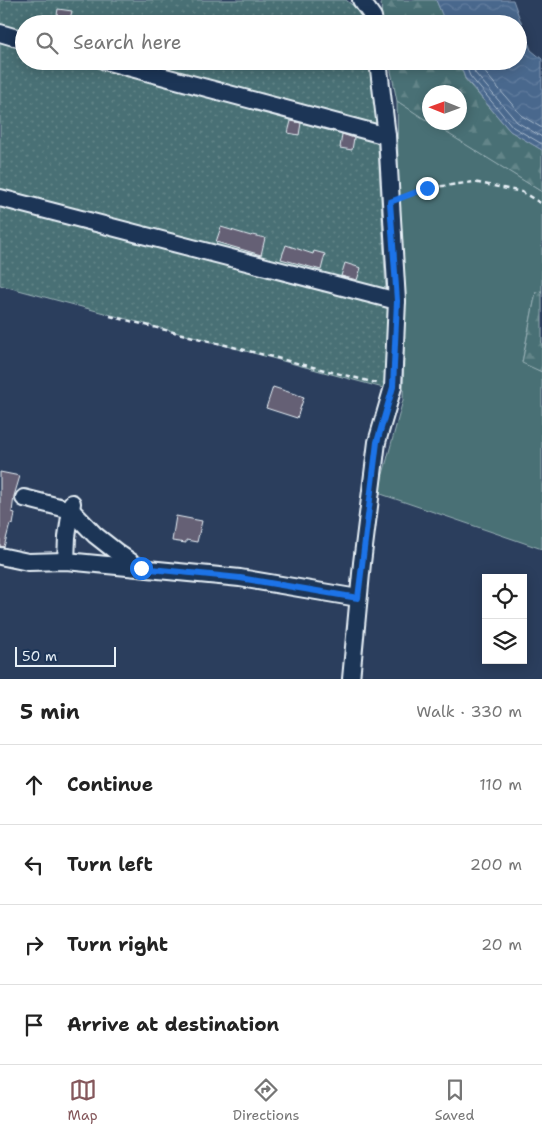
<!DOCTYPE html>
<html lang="en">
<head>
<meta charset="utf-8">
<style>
	body { margin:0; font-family:"Shantell Sans",sans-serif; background:#f2f2f2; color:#222 }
	.controls { position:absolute; right:15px; bottom:15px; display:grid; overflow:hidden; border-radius:0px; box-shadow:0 2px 12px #0003 }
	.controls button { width:45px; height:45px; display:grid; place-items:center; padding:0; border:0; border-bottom:1px solid #e0e0e0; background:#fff; color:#222; font:25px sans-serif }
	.compass { position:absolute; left:422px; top:85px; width:45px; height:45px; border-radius:50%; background:#fff; box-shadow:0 2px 12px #0003; rotate:271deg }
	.scale { position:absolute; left:15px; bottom:12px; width:101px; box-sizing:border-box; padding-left:5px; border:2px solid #e8f1f8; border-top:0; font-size:14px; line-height:18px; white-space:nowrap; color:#e8f1f8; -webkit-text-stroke:4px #1d3557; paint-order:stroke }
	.stop { position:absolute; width:15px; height:15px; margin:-11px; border:4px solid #1a73e8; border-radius:50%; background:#fff }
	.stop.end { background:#1a73e8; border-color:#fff; box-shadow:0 1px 5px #0008 }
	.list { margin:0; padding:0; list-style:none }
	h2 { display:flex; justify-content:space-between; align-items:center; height:65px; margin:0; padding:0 20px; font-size:21px }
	h2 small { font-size:16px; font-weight:400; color:#767676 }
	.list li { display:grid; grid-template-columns:32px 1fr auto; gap:15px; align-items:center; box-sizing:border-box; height:80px; padding:0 20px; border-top:1px solid #e0e0e0 }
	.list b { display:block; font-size:19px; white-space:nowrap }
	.list em { font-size:16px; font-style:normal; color:#767676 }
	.icon { flex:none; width:28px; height:28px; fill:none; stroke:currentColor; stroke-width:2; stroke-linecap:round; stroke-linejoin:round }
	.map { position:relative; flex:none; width:542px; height:679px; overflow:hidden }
	.search { position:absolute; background:#fff; box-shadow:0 2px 12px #0003; left:15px; right:15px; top:15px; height:55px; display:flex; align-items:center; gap:12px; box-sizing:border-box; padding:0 18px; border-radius:28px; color:#767676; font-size:19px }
	.sheet { height:385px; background:#fff }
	nav { display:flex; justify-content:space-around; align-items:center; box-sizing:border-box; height:70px; border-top:1px solid #e0e0e0; background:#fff; font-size:14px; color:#767676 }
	nav a { display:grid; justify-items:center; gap:2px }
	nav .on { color:#85585c }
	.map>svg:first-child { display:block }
	.grass { fill:#497074; stroke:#98b0b6 }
	.forest { fill:url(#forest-firs); stroke:#98b0b6 }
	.park { fill:url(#park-dots); stroke:#98b0b6 }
	.water { fill:url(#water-waves); stroke:#889eb8 }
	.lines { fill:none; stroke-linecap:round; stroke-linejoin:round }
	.shore { stroke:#a8bacd; stroke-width:1 }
	.building { fill:#656074; stroke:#e8f1f8 }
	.minor-casing { stroke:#e8f1f8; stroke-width:20 }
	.path { stroke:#e8f1f8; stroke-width:2.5; stroke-dasharray:5 4; stroke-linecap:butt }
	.minor { stroke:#1d3557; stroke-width:16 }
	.route { stroke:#1a73e8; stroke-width:6 }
</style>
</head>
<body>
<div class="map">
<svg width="542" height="679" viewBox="0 0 542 679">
	<defs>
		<pattern id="forest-firs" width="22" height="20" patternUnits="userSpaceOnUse" patternTransform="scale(1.25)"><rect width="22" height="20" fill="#497074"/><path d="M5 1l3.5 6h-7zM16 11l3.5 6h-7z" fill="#638589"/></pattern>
		<pattern id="park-dots" width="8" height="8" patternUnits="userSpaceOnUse" patternTransform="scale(1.25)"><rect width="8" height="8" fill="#497074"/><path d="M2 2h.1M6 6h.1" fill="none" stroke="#638589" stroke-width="1.8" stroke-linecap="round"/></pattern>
		<pattern id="water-waves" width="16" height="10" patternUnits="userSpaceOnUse" patternTransform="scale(1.25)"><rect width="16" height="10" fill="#48678d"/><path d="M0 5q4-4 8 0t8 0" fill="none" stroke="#627d9e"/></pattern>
	</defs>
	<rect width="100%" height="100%" fill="#2b3e5d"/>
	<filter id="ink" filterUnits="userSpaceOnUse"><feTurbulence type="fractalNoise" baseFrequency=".02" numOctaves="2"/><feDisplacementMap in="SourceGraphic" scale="10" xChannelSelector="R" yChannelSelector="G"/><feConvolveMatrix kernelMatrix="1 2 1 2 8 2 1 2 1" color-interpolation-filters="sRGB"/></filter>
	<g filter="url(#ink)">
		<path class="grass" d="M397,101l145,91v99l-6,1 -14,70 20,10v177l-164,-56 25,-93 2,-94 -6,-77z"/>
		<g class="forest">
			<path d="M381,0h55l10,24h-64z"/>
			<path d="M389,61h70l6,18 45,52 32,19v42l-111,-69 29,-1v-30h-30l-1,30 -32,-21z"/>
			<path d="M542,291v81l-20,-9 14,-71z"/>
		</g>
		<path class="park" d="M0,0h346l21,17 1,7h-344v37h349l13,230 11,47 -10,51 -387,-104z"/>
		<path class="water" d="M436,0h77l18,50 11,9v91l-32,-19 -45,-53 -6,-17h59v-37h-72z"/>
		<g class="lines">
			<g class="shore">
				<path d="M464,61l6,15 43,51 29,17"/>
				<path d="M471,61l4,12 42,49 25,15"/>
				<path d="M479,61l3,8 40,47 20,12"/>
			</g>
		</g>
		<g class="building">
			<path d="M58,9l14,2 -3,12 -13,-2z"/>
			<path d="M291,121l10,2 -2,12 -11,-2z"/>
			<path d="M342,134l12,4 -2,12 -12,-2z"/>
			<path d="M221,227l30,9 1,-1 13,3 -4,17 -45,-13z"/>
			<path d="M286,245l27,9 1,-3 11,3 -4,16 -40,-11z"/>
			<path d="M345,263l16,5 -4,12 -16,-4z"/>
			<path d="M273,387l31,10 -7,21 -31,-10z"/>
			<path d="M0,472l20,4 -6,20 -2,16 3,1 -2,12 -3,-1 -6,23 -4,-1z"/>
			<path d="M176,516l26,5 -5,21 -11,-2v3l-14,-2z"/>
		</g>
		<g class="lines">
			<g class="minor-casing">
				<g id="minor">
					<path d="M361,0l12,17 1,7"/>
					<path d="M0,33l24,7"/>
					<path d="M105,61l282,75"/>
					<path d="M0,198l397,103"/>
					<path d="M24,498l47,12 24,25 23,18 19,13"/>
					<path d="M0,556l28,6 38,-1 174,17 118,20"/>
					<path d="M66,561l1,-24 5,-34"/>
					<path d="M351,679l11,-116 15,-121 16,-55 4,-86 -10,-165 -9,-75"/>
				</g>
			</g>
			<g class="path">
				<path d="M406,196l21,-8 47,-6 48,10 20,12"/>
				<path d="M110,316l270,68"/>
			</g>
			<use href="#minor" class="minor"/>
		</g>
	</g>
	<g class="lines" filter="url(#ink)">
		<path class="route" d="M141,568l99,10 118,20 19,-156 16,-55 4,-86 -7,-99 37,-14"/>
	</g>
</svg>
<div class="controls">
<button><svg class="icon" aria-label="locate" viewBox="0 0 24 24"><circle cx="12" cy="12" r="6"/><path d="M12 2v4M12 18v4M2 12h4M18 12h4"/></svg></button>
<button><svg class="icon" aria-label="layers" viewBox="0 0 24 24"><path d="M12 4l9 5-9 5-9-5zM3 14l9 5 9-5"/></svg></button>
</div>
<svg class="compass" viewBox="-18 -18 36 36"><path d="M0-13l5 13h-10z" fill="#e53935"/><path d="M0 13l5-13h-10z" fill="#767676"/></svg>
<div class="scale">50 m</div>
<div class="stop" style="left:141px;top:568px"></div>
<div class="stop end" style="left:427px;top:188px"></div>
<div class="search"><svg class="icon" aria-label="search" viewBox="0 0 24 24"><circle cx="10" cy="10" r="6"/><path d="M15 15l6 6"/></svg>Search here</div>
</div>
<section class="sheet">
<h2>5 min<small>Walk · 330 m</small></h2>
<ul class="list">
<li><svg class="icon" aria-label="ahead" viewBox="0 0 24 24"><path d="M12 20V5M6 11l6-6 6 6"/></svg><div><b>Continue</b></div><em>110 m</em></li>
<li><svg class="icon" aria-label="left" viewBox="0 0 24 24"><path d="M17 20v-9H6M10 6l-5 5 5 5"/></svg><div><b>Turn left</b></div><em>200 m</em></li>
<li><svg class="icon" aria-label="right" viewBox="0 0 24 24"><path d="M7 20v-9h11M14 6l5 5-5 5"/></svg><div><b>Turn right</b></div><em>20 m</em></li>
<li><svg class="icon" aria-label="arrive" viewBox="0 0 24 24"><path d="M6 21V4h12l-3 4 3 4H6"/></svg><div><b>Arrive at destination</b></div></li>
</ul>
</section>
<nav>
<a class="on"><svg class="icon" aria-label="map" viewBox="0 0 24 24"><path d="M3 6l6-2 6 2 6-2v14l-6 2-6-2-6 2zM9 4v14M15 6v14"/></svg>Map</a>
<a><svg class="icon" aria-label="directions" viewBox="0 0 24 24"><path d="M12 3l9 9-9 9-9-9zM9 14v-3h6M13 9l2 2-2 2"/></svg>Directions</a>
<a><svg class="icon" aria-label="saved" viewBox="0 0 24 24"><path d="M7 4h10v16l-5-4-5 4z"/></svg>Saved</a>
</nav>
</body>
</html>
